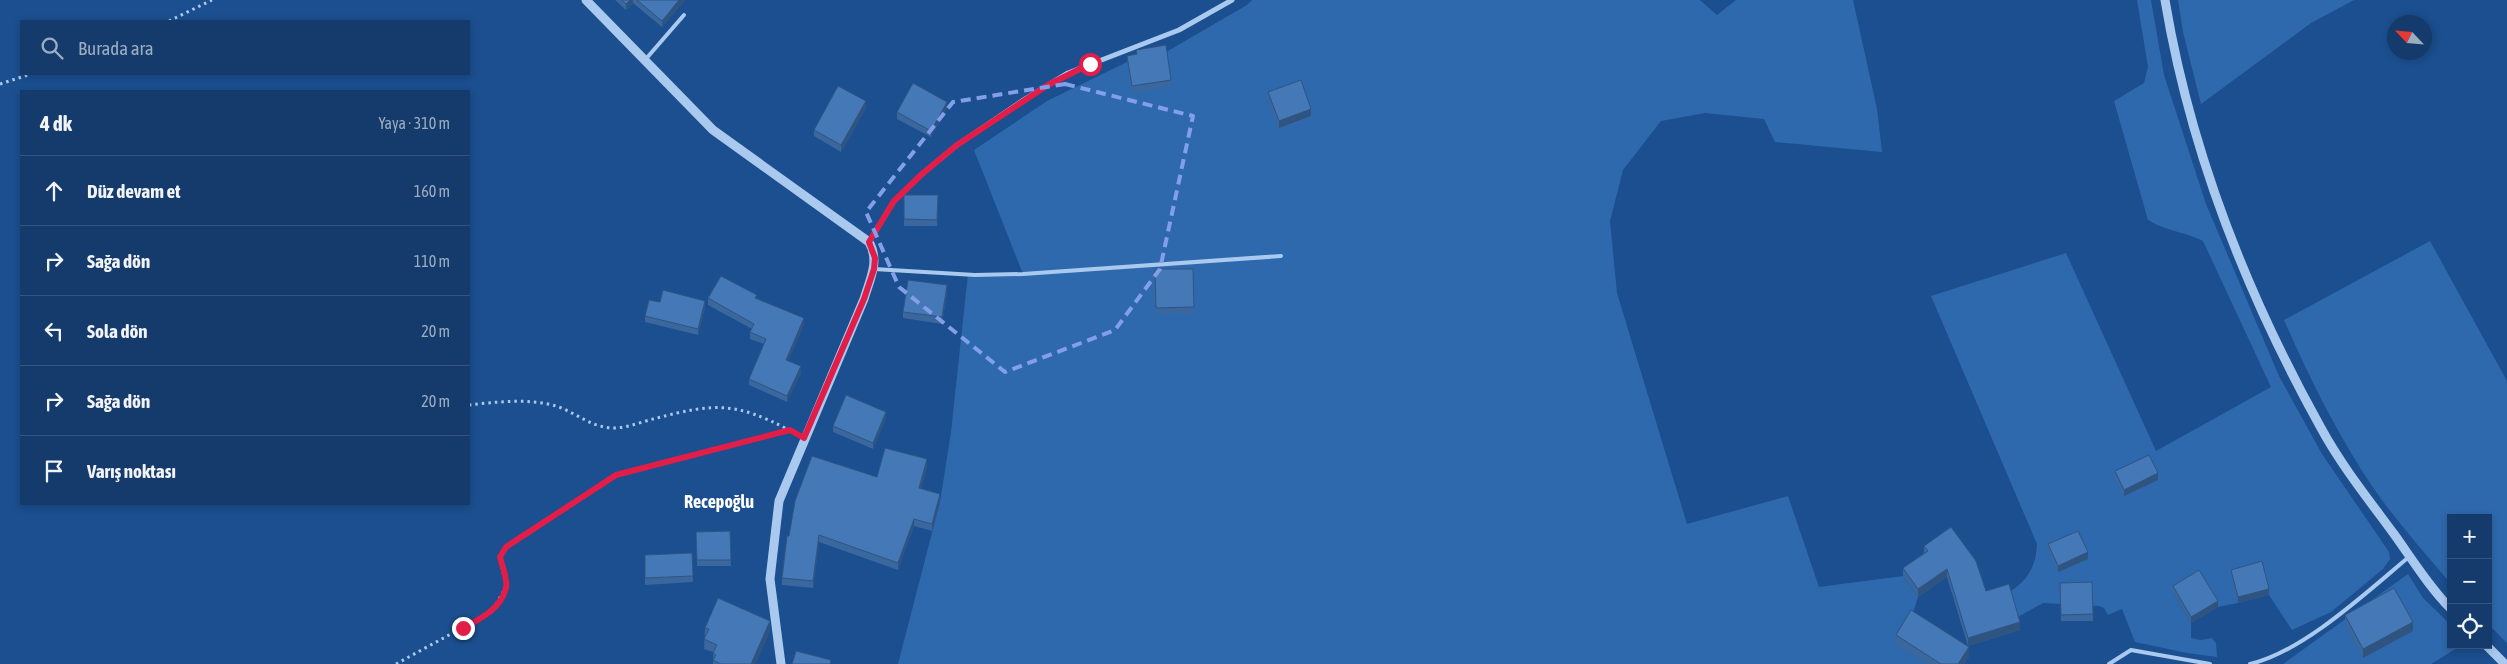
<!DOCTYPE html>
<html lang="tr">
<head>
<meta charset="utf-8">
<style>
	body { margin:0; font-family:"Asap Condensed",sans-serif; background:#1d4271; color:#f1f3f6 }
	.controls { position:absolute; right:15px; bottom:15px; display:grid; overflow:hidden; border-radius:0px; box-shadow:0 2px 8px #0003 }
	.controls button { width:45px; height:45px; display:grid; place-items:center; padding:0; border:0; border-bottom:1px solid #33557e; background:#143b6b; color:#f1f3f6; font:25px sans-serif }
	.compass { position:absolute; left:2387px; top:15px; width:45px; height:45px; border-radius:50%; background:#143b6b; box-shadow:0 2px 8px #0003; rotate:296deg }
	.stop { position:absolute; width:15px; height:15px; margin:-11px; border:4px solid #e11d48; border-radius:50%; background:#fff }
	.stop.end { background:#e11d48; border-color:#fff; box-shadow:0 1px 5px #0008 }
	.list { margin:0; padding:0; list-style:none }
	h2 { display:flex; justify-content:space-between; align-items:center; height:65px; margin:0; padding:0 20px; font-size:21px }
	h2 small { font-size:16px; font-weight:400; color:#9dadc1 }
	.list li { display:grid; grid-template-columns:32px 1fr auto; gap:15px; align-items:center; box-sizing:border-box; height:70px; padding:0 20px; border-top:1px solid #33557e }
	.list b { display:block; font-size:19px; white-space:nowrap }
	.list em { font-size:16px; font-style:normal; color:#9dadc1 }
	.icon { flex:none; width:28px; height:28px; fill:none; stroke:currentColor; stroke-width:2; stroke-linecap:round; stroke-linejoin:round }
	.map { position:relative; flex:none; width:2507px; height:664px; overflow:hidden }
	.search { position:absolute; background:#143b6b; box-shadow:0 2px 8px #0003; left:20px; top:20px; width:450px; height:55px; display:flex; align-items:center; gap:12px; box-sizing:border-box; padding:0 18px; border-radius:0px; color:#9dadc1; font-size:19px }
	.panel { position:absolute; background:#143b6b; box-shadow:0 2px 8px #0003; left:20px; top:90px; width:450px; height:415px; border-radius:0px }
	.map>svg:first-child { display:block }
	.green { fill:#2e69ad }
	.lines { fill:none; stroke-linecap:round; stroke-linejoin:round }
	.path { stroke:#a9c9ee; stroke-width:3; stroke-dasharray:2.5 4; stroke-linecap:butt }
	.service { stroke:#a9c9ee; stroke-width:4 }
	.minor { stroke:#a9c9ee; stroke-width:5 }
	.tertiary { stroke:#a9c9ee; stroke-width:9 }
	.wall { fill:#3a679d }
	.shaded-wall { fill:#305480 }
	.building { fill:#4478b7; stroke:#305480 }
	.route { stroke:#e11d48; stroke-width:6 }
	.marked { fill:none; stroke:#839eea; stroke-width:4; stroke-dasharray:10 6; stroke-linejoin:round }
	.labels { text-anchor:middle; stroke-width:4; stroke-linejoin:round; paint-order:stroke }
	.neighbourhood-label { font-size:18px; font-weight:bold; fill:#fff; stroke:#1b4f8f }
</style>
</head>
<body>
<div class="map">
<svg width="2507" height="664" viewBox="0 0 2507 664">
	<rect width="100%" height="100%" fill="#1b4f8f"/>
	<g class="green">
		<path d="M1252,0h448l17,15 19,-15h117l24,109 5,43 -107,-10 -11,-23 -59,-6 -44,8 -38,49 -13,51 7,72 70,231 101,-28 31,91 84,-11 15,21 -7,22 16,45h-1029l42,-162 11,-70 17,-158h55l-49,-124 73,-49 80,-39 39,-10 81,-47z"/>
		<path d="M2137,0h14l13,75 42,129 73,172 43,78 67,98 1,7 -7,10 -52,43 -39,18 -23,-35 -7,-27 -30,8 6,27 -20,4 -19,-30 -26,16 18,30v15l10,2 11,-2 4,5 1,14 -30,-4 -52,-11 -13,-33 -14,6 -4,-7 -5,-2 -56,-3 -27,15 -7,-26c19,-11 27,-26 28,-48l-106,-248 135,-43 90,198 115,-64 -68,-146c-20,-10 -35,-9 -55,-21l-34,-119 30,-18 4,-16z"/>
		<path d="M2178,0h176l-43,23 -110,81 -18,-72z"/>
		<path d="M2430,241l77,140v262l-19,-19v-106h-37v66c-26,-31 -54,-62 -77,-95 -36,-53 -64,-110 -90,-169z"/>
		<path d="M2408,574l15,24 28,27v20h11l-31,19h-148z"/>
	</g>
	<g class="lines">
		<g class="path">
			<path d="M169,21l43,-21"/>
			<path d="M0,84l31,-10"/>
			<path d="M469,405c27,-3 60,-7 87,1 21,7 37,23 60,22 14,-1 28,-7 41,-10 57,-15 79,-16 132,12"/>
			<path d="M396,664l84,-46 14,-10 12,-21 -6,-30 6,-10 110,-72 174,-45"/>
		</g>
		<g class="service">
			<path d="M645,60l39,-45"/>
			<path d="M874,269l101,6 48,-1 258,-18"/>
			<path d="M2109,664l22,-14 79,14"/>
			<path d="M2250,664c53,-12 118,-73 160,-108"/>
		</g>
		<path class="minor" d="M869,242l25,-41 28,-27 35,-29 65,-44 46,-28 111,-43 53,-30"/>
		<g class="tertiary">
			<path d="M586,0l127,130 156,112c11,19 1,37 -5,57l-85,202 -9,78 11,85"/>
			<path d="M2165,0c25,150 82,295 156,428 20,37 48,72 73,106 18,25 35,53 57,75"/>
			<path d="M2486,645l19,19"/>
		</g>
	</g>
	<g class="wall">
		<path d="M615,0h70l-23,27 -29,-24 -7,7z"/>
		<path d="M1136,50l35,30v6l-39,7 -5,-31v-6l9,-2z"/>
		<path d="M1268,92l43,24 -32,12 -11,-29z"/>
		<path d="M866,108l-25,44 -27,-16v-6z"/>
		<path d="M947,108l-16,29 -34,-18v-7z"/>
		<path d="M904,195h34l-1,31h-33z"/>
		<path d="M1155,269h38l1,45h-38z"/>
		<path d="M947,292l-5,32 -39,-6v-6z"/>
		<path d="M708,298h49l47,27 -16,36 13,12 -14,29 -38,-17v-6l15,-35 -14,-5v-7l2,-3 -44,-24z"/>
		<path d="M660,302l45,5 -7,28 -53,-13v-6z"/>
		<path d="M886,418l-13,31 -40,-17v-6z"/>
		<path d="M927,466l-6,23 19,13 -8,29 -18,-5 -16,44 -79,-28 -6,46 -31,-3v-7l7,-42z"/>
		<path d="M2115,471l43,9 -34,16 -9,-18z"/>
		<path d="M730,531l1,35h-34l-1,-34z"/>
		<path d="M2048,544l40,15 -30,13 -10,-21z"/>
		<path d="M2451,544v17l-4,-9v-6z"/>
		<path d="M1924,546l62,45 34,39 -52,16 -21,-69 -29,20 -15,-21v-8l21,-15z"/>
		<path d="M692,553l1,29 -48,3v-30z"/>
		<path d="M2231,570l38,25 -31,8 -7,-27z"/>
		<path d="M2092,582l1,39h-32l-1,-38z"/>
		<path d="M2173,586l45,21 -27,16 -18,-30z"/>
		<path d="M2345,615l68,16 -50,27 -18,-34z"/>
		<path d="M705,628l65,3 -15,33h-42v-12l-9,-3z"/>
		<path d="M1896,635l73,21 -5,8h-37l-31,-20z"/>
	</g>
	<g class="shaded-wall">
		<path d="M630,0h3v3l-7,7v-6z"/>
		<path d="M679,0h6l-23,27v-6z"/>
		<path d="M866,101v7l-25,44v-7z"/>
		<path d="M947,102v6l-16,29v-6z"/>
		<path d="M1311,109v7l-32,12v-7z"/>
		<path d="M947,285v7l-5,32v-7z"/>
		<path d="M705,301v6l-7,28v-6z"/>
		<path d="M804,318v7l-18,41v-6z"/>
		<path d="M801,366v7l-14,29v-6z"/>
		<path d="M886,412v6l-13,31v-6z"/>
		<path d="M927,459v7l-8,30v-8z"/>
		<path d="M2158,473v7l-34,16v-6z"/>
		<path d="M940,494v8l-8,29v-7z"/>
		<path d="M914,519v7l-16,44v-7z"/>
		<path d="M819,535v7l-6,46v-7z"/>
		<path d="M2088,552v7l-30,13v-6z"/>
		<path d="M1947,569v8l-29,20v-8z"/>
		<path d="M2269,589v6l-31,8v-6z"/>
		<path d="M2218,601v6l-27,16v-6z"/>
		<path d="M770,621v10l-15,33h-4z"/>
		<path d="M2020,622v8l-52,16v-8z"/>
		<path d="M2413,622v9l-50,27v-9z"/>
		<path d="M1969,647v9l-5,8h-6z"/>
	</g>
	<g class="building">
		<path d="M622,0h8l-4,4z"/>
		<path d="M637,0h42l-17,21z"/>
		<path d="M1166,45l5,35 -39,6 -5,-30 10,-2 -1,-4z"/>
		<path d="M1301,80l10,29 -32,12 -11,-29z"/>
		<path d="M913,83l34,19 -16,29 -34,-19z"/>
		<path d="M838,86l28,15 -25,44 -27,-15z"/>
		<path d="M904,195h34l-1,25 -33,-1z"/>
		<path d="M1155,269h38l1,38 -38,1z"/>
		<path d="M721,276l36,19 -2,3 49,20 -18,42 15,6 -14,30 -38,-17 17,-40 -16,-7 4,-8 -46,-26z"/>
		<path d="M908,280l39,5 -5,32 -39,-5z"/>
		<path d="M663,290l42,11 -7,28 -53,-13 4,-16 11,2z"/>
		<path d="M846,395l40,17 -13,31 -40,-17z"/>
		<path d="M885,448l42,11 -8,29 21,6 -8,30 -18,-5 -16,44 -79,-28 -6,46 -31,-3 5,-42h2l6,-35 17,-45 65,21z"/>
		<path d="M2149,455l9,18 -34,17 -9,-19z"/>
		<path d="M1951,527l25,34 10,30 23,-7 11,38 -52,16 -21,-69 -29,20 -15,-21 25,-17 -4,-5z"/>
		<path d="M730,531l1,29h-34l-1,-28z"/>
		<path d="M2078,531l10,21 -30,14 -10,-22z"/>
		<path d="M2451,544v10l-4,-8z"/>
		<path d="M692,553l1,23 -48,2v-23z"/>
		<path d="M2262,561l7,28 -31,8 -7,-27z"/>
		<path d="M2199,570l19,31 -27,16 -18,-31z"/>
		<path d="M2092,582l1,32 -32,1 -1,-32z"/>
		<path d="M2394,588l19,34 -50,27 -18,-34z"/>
		<path d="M718,598l52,23 -19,43h-30l-8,-4 3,-5 -3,-2 4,-8 -13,-6 5,-10 -4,-1z"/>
		<path d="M1911,610l58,37 -11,17h-17l-45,-29z"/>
		<path d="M796,651l35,9 -1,4h-38z"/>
	</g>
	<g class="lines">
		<path class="route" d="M463,628c17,-9 38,-19 43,-40 2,-9 -4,-22 -6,-31l6,-10 110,-72 174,-45 14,8 60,-139 10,-30 1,-11 -6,-16 25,-41 28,-27 35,-29 91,-60 42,-21"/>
	</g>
	<path class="marked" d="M1065,84l128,32 -33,153 -45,61 -110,42 -106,-85 -33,-75 87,-110z"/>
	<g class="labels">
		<g class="neighbourhood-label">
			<text x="719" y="508">Recepoğlu</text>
		</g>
	</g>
</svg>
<div class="controls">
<button>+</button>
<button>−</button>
<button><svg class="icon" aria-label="locate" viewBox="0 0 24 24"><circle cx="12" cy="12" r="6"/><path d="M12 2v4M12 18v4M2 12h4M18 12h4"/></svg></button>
</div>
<svg class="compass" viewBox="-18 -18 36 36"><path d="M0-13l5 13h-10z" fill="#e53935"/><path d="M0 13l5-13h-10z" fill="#9dadc1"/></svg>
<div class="stop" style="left:1090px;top:64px"></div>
<div class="stop end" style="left:463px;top:628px"></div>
<div class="search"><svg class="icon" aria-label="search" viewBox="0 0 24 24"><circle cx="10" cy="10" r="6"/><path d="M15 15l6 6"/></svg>Burada ara</div>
<section class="panel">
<h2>4 dk<small>Yaya · 310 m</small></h2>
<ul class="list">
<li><svg class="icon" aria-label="ahead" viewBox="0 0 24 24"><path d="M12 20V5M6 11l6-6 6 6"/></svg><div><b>Düz devam et</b></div><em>160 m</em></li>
<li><svg class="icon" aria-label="right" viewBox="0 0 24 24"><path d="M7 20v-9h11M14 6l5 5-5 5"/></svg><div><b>Sağa dön</b></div><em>110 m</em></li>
<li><svg class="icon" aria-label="left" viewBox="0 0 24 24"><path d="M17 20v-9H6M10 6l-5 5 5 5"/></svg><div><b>Sola dön</b></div><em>20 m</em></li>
<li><svg class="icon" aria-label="right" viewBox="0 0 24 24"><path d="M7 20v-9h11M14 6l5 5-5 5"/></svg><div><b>Sağa dön</b></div><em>20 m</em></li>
<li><svg class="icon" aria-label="arrive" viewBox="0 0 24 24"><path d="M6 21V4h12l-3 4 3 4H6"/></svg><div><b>Varış noktası</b></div></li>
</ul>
</section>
</div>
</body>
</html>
